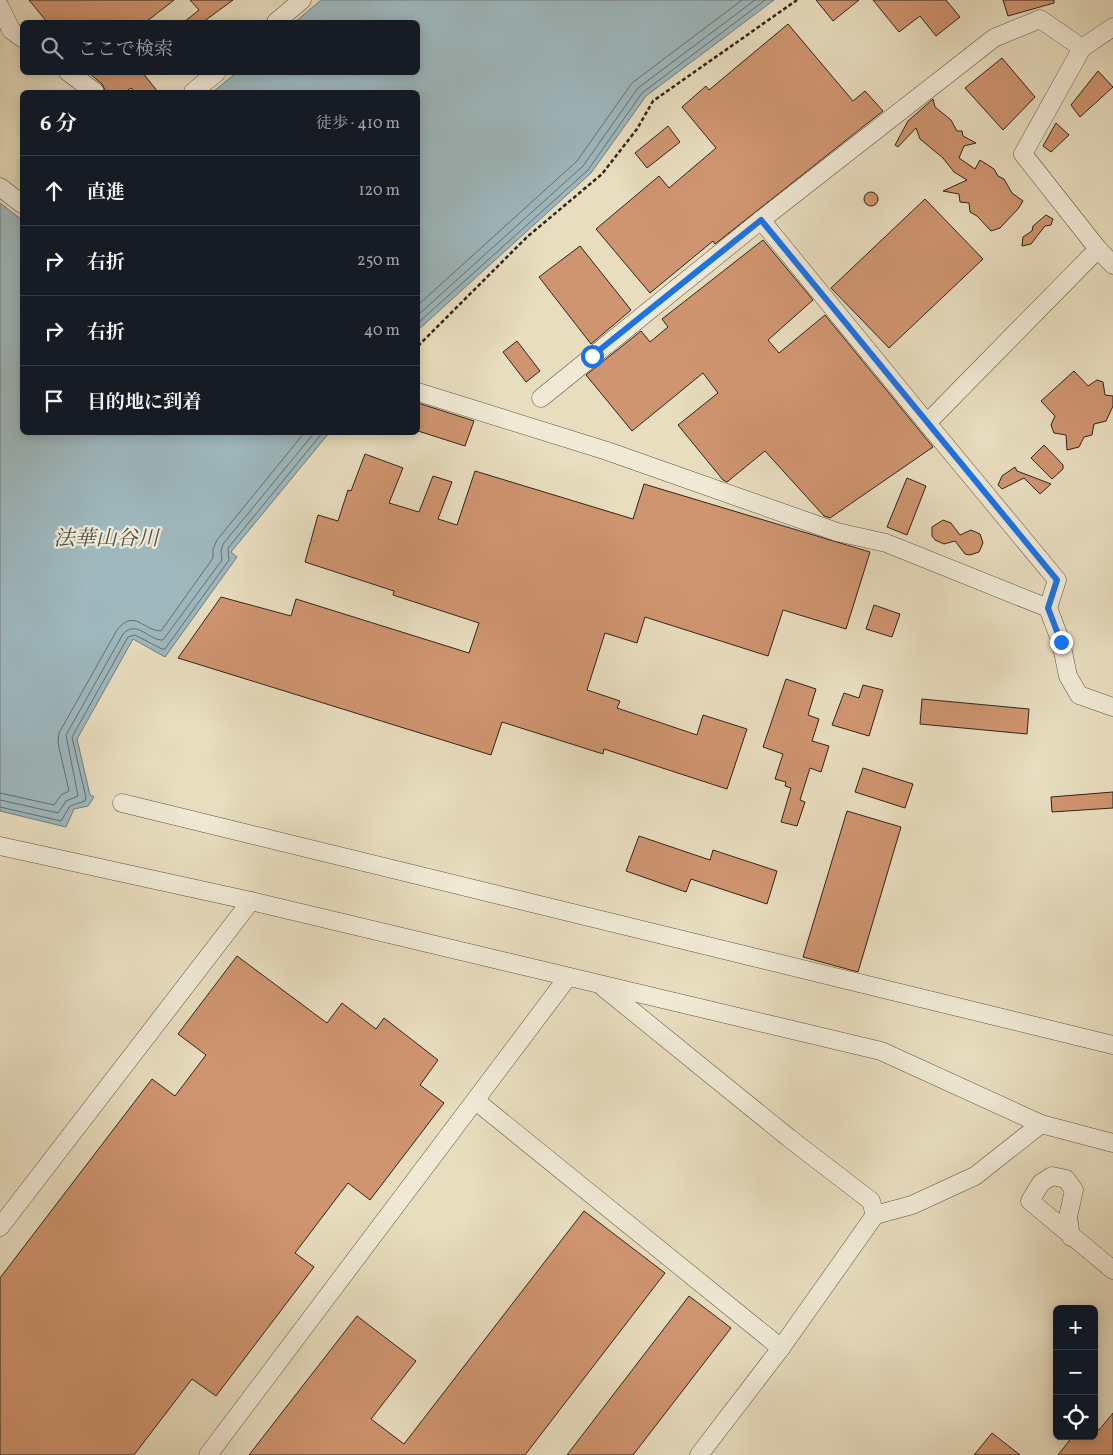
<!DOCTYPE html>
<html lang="ja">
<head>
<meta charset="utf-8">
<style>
	body { margin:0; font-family:Vollkorn,"Noto Serif JP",serif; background:#20242c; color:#f1f3f6 }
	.controls { position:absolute; right:15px; bottom:15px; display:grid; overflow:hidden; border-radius:8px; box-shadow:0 2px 12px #0003 }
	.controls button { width:45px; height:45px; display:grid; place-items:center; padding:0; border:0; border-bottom:1px solid #363941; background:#171b24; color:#f1f3f6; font:25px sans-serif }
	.stop { position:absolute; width:15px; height:15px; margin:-11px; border:4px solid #1a73e8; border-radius:50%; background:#fff }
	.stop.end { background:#1a73e8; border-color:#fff; box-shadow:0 1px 5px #0008 }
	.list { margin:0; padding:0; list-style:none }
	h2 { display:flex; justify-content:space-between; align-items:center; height:65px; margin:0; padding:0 20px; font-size:21px }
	h2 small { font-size:16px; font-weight:400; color:#9ea1a6 }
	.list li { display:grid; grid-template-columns:32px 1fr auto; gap:15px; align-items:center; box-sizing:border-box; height:70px; padding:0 20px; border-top:1px solid #363941 }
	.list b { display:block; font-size:19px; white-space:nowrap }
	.list em { font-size:16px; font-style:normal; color:#9ea1a6 }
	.icon { flex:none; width:28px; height:28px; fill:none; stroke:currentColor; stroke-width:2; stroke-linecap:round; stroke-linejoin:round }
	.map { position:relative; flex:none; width:1113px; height:1455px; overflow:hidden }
	.search { position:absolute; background:#171b24; box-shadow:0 2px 12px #0003; left:20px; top:20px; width:400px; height:55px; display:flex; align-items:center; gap:12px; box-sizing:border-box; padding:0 18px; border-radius:8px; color:#9ea1a6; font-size:19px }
	.panel { position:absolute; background:#171b24; box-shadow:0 2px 12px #0003; left:20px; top:90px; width:400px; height:345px; border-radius:8px }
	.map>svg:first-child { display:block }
	.water { fill:#9eb8be; stroke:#727d7c }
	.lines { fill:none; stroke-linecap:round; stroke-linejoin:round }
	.shore { stroke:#666e6b; stroke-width:1 }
	.building { fill:#cf9570; stroke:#2f2418 }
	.minor-casing { stroke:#5d5242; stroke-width:19 }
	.path { stroke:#2f2418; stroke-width:2.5; stroke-dasharray:4 2.5; stroke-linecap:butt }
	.minor { stroke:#f0e9d5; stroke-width:18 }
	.route { stroke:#1a73e8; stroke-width:6 }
	.labels { text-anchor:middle; stroke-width:4.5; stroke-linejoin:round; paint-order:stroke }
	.water-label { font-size:21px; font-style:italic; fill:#50504a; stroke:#f0e9d5 }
</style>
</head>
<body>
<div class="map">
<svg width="1113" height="1455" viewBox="0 0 1113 1455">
	<rect width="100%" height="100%" fill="#e8ddbf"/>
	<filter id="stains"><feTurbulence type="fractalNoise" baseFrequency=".004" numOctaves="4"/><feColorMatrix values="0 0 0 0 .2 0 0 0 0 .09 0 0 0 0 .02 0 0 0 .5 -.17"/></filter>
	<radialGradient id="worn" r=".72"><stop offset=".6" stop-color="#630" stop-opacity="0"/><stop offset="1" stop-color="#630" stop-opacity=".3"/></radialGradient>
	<g class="water">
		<path d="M321,0h453l-128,96 -55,77 -173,157v-238h-205l23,-19 182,-1v-50h-123z"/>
		<path d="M0,203l22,17v212l307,1 -98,119 6,5 -72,100 -32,-18 -56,100 13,56 4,2 -6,9 -14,3 -8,18 -66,-16z"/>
	</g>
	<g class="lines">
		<g class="shore">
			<path d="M418,305l159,-144 55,-78 110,-83"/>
			<path d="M418,315l165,-149 55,-78 117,-88"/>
			<path d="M418,323l170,-153 54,-77 123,-93"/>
			<path d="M0,793l54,12 7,-10 8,-4 -11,-48 1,-10 58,-103c17,-22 27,1 44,1l52,-73v-9l4,-9 88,-108"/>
			<path d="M0,800l58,13 8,-12 12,-5 -12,-61 57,-101c14,-15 26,7 40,6l59,-80 -1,-9 2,-7 92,-112"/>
			<path d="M0,807l61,14 9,-15 15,-5 1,-3 -14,-61 56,-100 7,-2 27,14h3l64,-89 -1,-12 95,-116"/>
		</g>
	</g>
	<g class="building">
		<path d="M29,0h145l-28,22h-99z"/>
		<path d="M190,0h43l-30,22h-19l15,-12z"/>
		<path d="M816,0h43l-26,21z"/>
		<path d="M873,0h73l14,17 -24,19 -16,-20 -21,16z"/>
		<path d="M1003,0h51v3l-46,13z"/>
		<path d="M788,24l65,77 12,-10 18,20 -168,133 -2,-3 -63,52 -54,-64 63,-53 10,12 47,-40 -34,-41 24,-21 3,4z"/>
		<path d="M1002,58l33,39 -32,33 -38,-42z"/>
		<path d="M1098,71l15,16 -33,30 -9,-12z"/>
		<path d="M88,72h54l16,20h-23l-4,-4 -6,4h-19l-4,-8z"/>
		<path d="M933,99l2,8 16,13 6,11h5l1,5 13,7 -12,3 -5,12 16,11 5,-9 14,9 4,7 6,3 8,14 11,8 -5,8 -18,19 -9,3 -14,-15 -7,-4 -1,-9 -9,-1 -1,-8 -16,-3 24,-11 -13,-8 -11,-14 -23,-19 -4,-11 -18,19 -3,-2 13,-24z"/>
		<path d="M1056,123l13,12 -18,17 -8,-6z"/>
		<path d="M668,126l12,16 -33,26 -12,-15z"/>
		<circle cx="871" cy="199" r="7"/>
		<path d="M925,199l58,60 -94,89 -58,-60z"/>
		<path d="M1046,215l7,4 -2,6 -6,1 -14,18 -9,2 1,-9 9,-6 1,-5z"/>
		<path d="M763,240l50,60 -45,40 11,13 46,-38 108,132 -103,71 -6,-2 -59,-65 -38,31 -4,-2 -45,-55 40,-32 -15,-20 -71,58 -46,-56 55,-44 9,11 18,-15 -6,-8z"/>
		<path d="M580,246l51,64 -40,34 -52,-67z"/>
		<path d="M517,341l23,30 -14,11 -23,-30z"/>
		<path d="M1074,371l14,15 9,-6 6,2 2,13 8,1v10l-7,15 -12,3 -2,11 -8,2 -5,10 -12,3 -1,-15 -12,-2 -3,-8 4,-9 -14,-15z"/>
		<path d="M418,403l56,18 -9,25 -47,-15z"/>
		<path d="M1044,445l19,20v4l-11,10 -21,-21z"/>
		<path d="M365,454l38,14 -14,35 30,9 14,-36 19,6 -14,37 19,6 18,-54 158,48 11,-35 226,68 -24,77 -63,-19 -15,46 -123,-39 -8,26 -32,-10 -18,57 33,11 -3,7 80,27 6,-20 44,14 -20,60 -123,-40 -1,5 -101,-32 -11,33 -313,-97 43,-61 70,19 5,-17 173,54 10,-30 -86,-28 1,-4 -89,-29 13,-47 20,6 10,-31 3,1z"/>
		<path d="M1015,467l2,4 34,13 -11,10 -16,-16 -22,11 -4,-4 4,-9z"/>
		<path d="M907,478l19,8 -19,49 -20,-8z"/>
		<path d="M943,520l8,3 9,12 11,-5 9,4 3,9 -4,9 -9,3 -5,-1 -10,-13 -11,3 -9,-4 -3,-4v-9z"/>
		<path d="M874,605l26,9 -8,23 -26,-8z"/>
		<path d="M786,679l30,10 -8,26 11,4 -7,22 17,5 -8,26 -11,-4 -10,32 5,2 -8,24 -16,-4 10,-34 -6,-2 1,-4 -11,-3 8,-25 -20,-7z"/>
		<path d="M863,685l20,5 -14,46 -37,-11 12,-32 15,5z"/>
		<path d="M922,699l107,10 -2,25 -107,-10z"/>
		<path d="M863,768l50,16 -8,24 -50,-16z"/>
		<path d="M1113,792v16l-61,4 -1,-15z"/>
		<path d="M847,811l54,16 -43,145 -55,-15z"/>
		<path d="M639,836l71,24 3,-10 64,21 -10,33 -76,-25 -5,13 -60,-21z"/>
		<path d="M237,956l90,67 15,-20 34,26 8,-11 54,42 -18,25 24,18 -74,97 -22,-17 -53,70 19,14 -98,129 -24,-17 -58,76h-134v-177l152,-199 23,17 31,-41 -28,-21z"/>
		<path d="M584,1211l81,62 -140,182h-276l108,-139 59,45 -45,58 33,25z"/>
		<path d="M689,1296l42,32 -98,127h-66z"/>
		<path d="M1113,1413v42h-55l15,-19h21v-10l5,4z"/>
		<path d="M992,1433l28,22h-46z"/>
	</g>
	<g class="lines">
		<g class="minor-casing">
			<g id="minor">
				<path d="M0,7l11,23 11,8"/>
				<path d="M276,22l26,-22"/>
				<path d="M1113,27l-31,21 -59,106 75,95 15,16"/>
				<path d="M68,72l27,20"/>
				<path d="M193,92l24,-20"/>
				<path d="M0,187l22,17"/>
				<path d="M761,220l166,203"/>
				<path d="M418,392l189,59 230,81 49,11 162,65 13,34 7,34 11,19 34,12"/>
				<path d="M541,398l220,-178 233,-182 46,-19 42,29"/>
				<path d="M1048,608l9,-28 -130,-157 171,-174"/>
				<path d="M122,803l991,242"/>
				<path d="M0,846l251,55 630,150 160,73 72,19"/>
				<path d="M604,988l185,150 82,63 4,14"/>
				<path d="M476,1101l305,247"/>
				<path d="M0,1227l251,-326"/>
				<path d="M1071,1237l-3,-20 6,-27 -8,-11 -14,-3 -11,7 -11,18 83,69"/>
				<path d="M208,1455l360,-478"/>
				<path d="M699,1455l82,-107 94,-133 37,-10 63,-29 66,-52"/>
			</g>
		</g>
		<path class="path" d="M418,346l109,-109 75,-63 35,-45 16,-28 144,-101"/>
		<use href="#minor" class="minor"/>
	</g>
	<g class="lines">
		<path class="route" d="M592,356l169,-136 296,360 -9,28 13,34"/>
	</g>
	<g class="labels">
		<g class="water-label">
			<text x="106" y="545">法華山谷川</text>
		</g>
	</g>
	<rect width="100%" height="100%" filter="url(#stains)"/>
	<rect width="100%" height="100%" fill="url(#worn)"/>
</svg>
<div class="controls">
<button>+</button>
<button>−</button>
<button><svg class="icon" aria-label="locate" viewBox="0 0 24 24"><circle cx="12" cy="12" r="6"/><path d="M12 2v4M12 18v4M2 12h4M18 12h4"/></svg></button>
</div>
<div class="stop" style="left:592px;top:356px"></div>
<div class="stop end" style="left:1061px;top:642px"></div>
<div class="search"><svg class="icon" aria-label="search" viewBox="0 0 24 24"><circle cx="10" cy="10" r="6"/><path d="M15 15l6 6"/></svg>ここで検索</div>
<section class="panel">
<h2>6 分<small>徒歩 · 410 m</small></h2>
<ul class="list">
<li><svg class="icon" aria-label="ahead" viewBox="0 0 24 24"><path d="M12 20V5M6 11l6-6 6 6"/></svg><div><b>直進</b></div><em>120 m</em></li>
<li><svg class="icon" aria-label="right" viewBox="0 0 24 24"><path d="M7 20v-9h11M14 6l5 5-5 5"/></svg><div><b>右折</b></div><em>250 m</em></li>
<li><svg class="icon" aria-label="right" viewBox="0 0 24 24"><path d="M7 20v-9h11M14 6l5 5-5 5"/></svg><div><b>右折</b></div><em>40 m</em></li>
<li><svg class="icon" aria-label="arrive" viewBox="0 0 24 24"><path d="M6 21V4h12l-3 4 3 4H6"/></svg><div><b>目的地に到着</b></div></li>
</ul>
</section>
</div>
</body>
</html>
